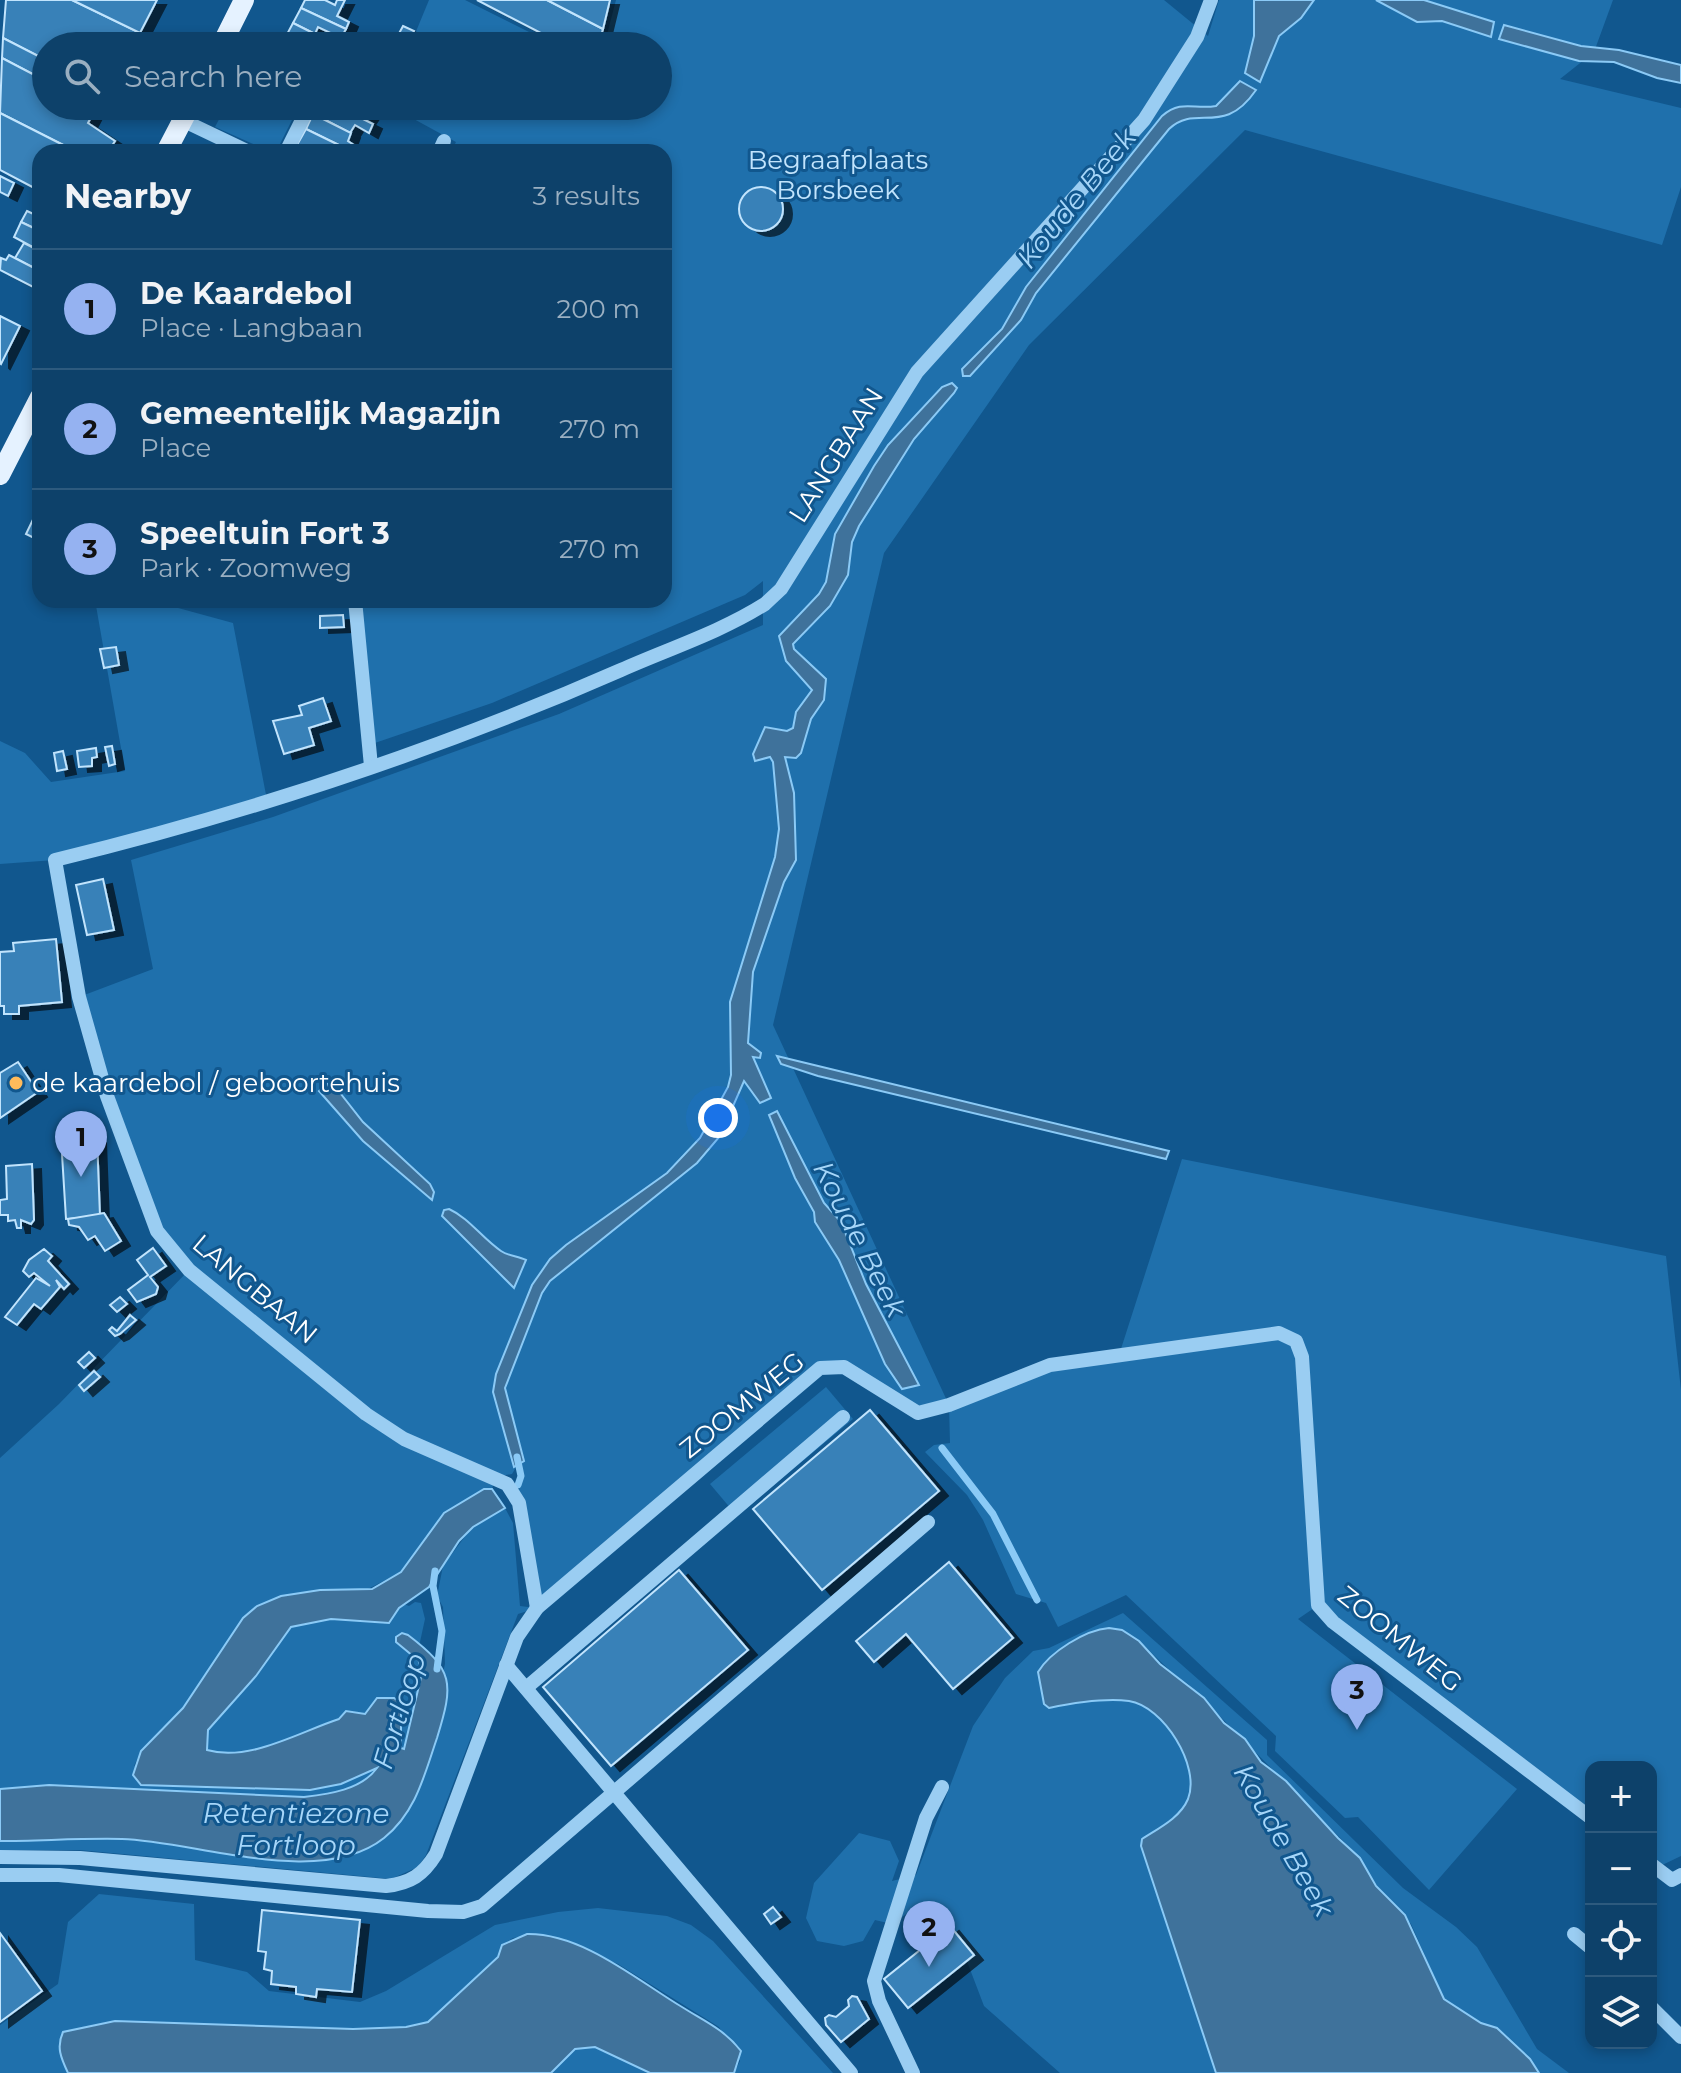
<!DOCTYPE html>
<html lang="en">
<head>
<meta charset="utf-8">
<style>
	body { margin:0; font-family:Montserrat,sans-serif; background:#164870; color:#f1f3f6 }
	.controls { position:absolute; right:24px; bottom:24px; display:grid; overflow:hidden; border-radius:16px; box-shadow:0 4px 12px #0003 }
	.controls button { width:72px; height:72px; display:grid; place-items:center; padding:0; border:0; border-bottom:2px solid #2d5a7e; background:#0d416a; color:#f1f3f6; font:40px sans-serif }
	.you { position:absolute; left:718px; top:1118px; width:28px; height:28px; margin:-20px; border:6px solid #fff; border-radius:50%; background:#1a73e8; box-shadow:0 0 0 12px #1a73e833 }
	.badge { display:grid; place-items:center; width:52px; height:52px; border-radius:50%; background:#95b2f1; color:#111; font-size:26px; font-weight:700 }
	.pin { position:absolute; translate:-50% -66px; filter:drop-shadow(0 2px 4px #0008) }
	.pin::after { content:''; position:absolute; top:42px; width:28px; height:24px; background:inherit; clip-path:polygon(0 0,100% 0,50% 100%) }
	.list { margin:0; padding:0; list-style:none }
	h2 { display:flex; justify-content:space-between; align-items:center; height:104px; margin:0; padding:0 32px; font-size:34px }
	h2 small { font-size:26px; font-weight:400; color:#9aafc1 }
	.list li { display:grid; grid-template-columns:52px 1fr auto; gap:24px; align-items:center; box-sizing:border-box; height:120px; padding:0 32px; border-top:2px solid #2d5a7e }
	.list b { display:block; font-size:30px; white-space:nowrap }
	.list p { margin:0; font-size:26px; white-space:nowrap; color:#9aafc1 }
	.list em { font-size:26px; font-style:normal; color:#9aafc1 }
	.icon { flex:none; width:44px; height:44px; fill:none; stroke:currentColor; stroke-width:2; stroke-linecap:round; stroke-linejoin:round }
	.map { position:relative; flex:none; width:1681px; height:2073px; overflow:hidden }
	.search { position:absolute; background:#0d416a; box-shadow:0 4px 12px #0003; left:32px; top:32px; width:640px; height:88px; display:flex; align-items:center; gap:20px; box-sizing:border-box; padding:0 28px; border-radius:44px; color:#9aafc1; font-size:30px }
	.panel { position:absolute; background:#0d416a; box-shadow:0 4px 12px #0003; left:32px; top:144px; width:640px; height:464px; border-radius:24px }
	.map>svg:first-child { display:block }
	.green { fill:#1f70ac; fill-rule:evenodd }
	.water { fill:#3f729b; stroke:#8bcaf6; stroke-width:2 }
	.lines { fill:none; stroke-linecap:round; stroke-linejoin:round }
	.stream { stroke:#8bcaf6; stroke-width:7 }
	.building { fill:#3981b8; stroke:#c1e4fd; stroke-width:2; filter:url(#shadow) }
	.minor { stroke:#9acdf2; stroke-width:14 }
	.major { stroke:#e5f2ff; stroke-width:20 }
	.poi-dot { fill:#ffbb5b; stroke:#11578e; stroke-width:3 }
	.labels { text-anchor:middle; stroke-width:6; stroke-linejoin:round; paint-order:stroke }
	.park-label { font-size:26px; fill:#c1e4fd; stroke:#11578e }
	.street-label { font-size:26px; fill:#fff; stroke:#11578e }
	.poi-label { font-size:26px; fill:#fff; stroke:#11578e; text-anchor:start }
	.water-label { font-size:28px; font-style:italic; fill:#a6d6f9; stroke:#11578e }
</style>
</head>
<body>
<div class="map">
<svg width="1681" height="2073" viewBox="0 0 1681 2073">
	<defs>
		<filter id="shadow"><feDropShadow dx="9" dy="5" stdDeviation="0" flood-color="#0009"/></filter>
	</defs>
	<rect width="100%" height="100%" fill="#11578e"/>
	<g class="green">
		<path d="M429,0h36l92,46h-147z"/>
		<path d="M616,0h548l44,36 11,-36h394l-19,52 -34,27 121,29v79l-19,58 -417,-115 -216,215 -145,208 -111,472 176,380 101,-40 69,-10 63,-196 484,97 15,134v466l-25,12 -5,-4v-97h-60v51l-274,-212 -19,13 219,170 -88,101 -71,-73 -13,1 -70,-67 1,-15 -150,-141 -68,32 -12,-24 -30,-9 -33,-74 -16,-25 -42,-43 9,-7 16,-2 -1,-38 -31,8 -52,-33 -46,-12 -283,240 -19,6 -92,241 -8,12 -27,12 -312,-29h-79v-392l59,-54 130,-134 -32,-39 -78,-234 74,-28 -22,-109 142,-43 286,-103 204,-89v-44l-18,14 -253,108 -123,42 -14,-145h309v-448h-213l5,-10 -66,-36h268v-60h-54zM519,1462l2,17 -4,22 19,107 -16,-2 -7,-83 -8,-15 -27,11 -35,47 -6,30 6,11 2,57 -20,87 -1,-95 -6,-5 7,-32 -4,-16 -6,-1 -6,4 -43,-16 35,-18 15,-21 68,-62h8l3,-12 17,-3zM186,1704l-17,32 -35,30 7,-15z"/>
		<path d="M226,106h73l-21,42 -7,4 -56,-25z"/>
		<path d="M95,600h54l84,23 34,177 -212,60 -55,4v-123l25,12 26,29 74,-11z"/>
		<path d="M826,1387l27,32 -116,97 -27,-32z"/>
		<path d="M1123,1613l144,127v15l136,133 53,39 21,20 60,102 32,24h-30l-9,-14 -33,-31 -16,-5 -37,-24 -33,-75 -34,-38 -17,-28 -172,-174c-19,-12 -31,-27 -47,-41 -26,-23 -74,6 -97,20l5,45c24,-6 56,-10 80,-7 34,5 72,65 59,97 -8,20 -29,30 -46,41l-1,7 75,227h-156l-76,-67 -16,-42 -32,-38 -20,-4 -8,-9 -16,11 -17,-4 -12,21 -19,5 -27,-5 -11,-23 8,-35 45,-50 31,8 9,20 -7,20 24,-6 57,-149 32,-48 28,-27 16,-3z"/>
		<path d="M99,1894l95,10 1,56 52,12 22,19 91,11 26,-11 109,-66 63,-13 40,-4 69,8 24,9 22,16 120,132h-99l6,-12 -21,-34 -101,-63 -77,-30 -28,4 -11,7 -4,12 -70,65 -22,5 -53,2 -238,-8 -52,11 -1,28 6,13h-68v-48l58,-41 10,-62z"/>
		<path d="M595,2047l55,26h-99l24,-24z"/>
	</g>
	<g class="water">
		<path d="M1254,0h60l-13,18 -22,18 -19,46 -15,-9 9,-37z"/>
		<path d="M1376,0h48l70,22 -3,15 -49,-16 -25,1z"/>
		<path d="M1504,25l77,21 38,4 62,15v18l-24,-5 -43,-16 -35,-1 -80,-22z"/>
		<path d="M1240,81l16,9c-33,48 -59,13 -87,39l-133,164 -15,27 -51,56h-7l-1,-7 40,-40 24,-42 136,-171c20,-17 32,-6 54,-10z"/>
		<path d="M952,383l5,5 -3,5 -40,46 -55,87 -7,16 -4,33 -18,31 -37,38 1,5 32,30 -2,21 -13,19 -10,34 -5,5 -11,-1 9,36 2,67 -12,22 -31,90 -5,71 13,10 -1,5 -7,-1 18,41 -11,5 -16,-22 -24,55 -23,27 -147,118 -8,12 -37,95 19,73 -10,6 -21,-75 3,-18 36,-89 18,-26 16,-14 101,-72 33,-35 28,-51 3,-12 -1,-73 45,-145 4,-28 -6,-67 -3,-5 -15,4 -2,-7 12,-27 22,4 6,-3 3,-16 16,-22 -26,-29 -7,-25 40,-42 7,-12 9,-48 39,-68 14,-21 54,-58z"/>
		<path d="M777,1056l392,95 -3,8 -348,-83 -37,-12z"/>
		<path d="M327,1084l10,5 26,33 67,62 4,8 -2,8 -69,-59 -44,-50z"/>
		<path d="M777,1111l47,92 17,19 25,62 53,101 -17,4 -17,-25 -46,-104 -24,-38 -1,-10 -19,-34 -26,-63z"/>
		<path d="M449,1209c20,9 33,29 52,42 7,5 17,5 25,9l-12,28 -72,-72 2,-6z"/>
		<path d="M484,1489h8l13,19 -32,19 -14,14 -30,46 -30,21 -10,15 -58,-4 -40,8 -35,49 -48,54 -1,20c43,12 92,-18 132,-31l7,-8 19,3 12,-16h17l7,5v45l3,1 18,-76 -3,-12 -23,-19v-5l6,-4 6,2c46,35 46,48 29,103 -13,38 -21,74 -53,100 -64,51 -189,3 -262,1 -41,-1 -82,2 -122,2v-52l49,-4 255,12c25,-3 57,-7 73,-29l-36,16 -31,6 -169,-5 -8,-10 8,-24 42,-43 60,-90 14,-12 24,-10 39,-6 52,-1 29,-17 43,-59z"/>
		<path d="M1109,1628l13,2 17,11 21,23 44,34 20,25 21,16 16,23 25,19 52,57 22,20 16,28 29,29 39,84 37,24 16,5 33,31 9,14h-323l-75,-227 1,-7c17,-11 38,-21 46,-40 13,-33 -25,-93 -59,-98 -25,-3 -56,2 -80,7l-5,-4 -6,-32c12,-20 47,-42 71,-44z"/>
		<path d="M527,1934c55,-1 110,46 155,73 22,14 42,22 59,44l-7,22h-84l-55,-26 -20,2 -24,24h-483c-7,-15 -12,-26 -5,-41l52,-11 238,8 53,-2 22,-5 70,-65 4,-12z"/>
	</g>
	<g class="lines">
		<g class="stream">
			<path d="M942,1448l51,66 44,86"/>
			<path d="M517,1457l4,19 -3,9"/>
			<path d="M435,1571l-2,15 9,45 -5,38"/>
		</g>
	</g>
	<g class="building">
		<path d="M6,0h66l68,33 -6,13h-88v14l-43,-22z"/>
		<path d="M72,0h85l-17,33z"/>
		<path d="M305,0h20l10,5 2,-5h8l-8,16 12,6 -3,7 -45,-21z"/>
		<path d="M477,0h70l56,29 -5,17h-32z"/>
		<path d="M547,0h63l-7,29z"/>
		<path d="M301,8l45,21 -5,9 -23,-11 -3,7 -22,-11z"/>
		<path d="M293,23l22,11 -4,7 9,5h-19l-16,-8z"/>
		<path d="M403,26l11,5 -6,13 -12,-5z"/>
		<path d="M282,36l3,2 16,8h-24z"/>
		<path d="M3,38l43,22v21l-44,-23z"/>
		<path d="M2,58l44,23v25l50,2 -8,15 27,18 -7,11h-31l-77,-39z"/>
		<path d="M318,106h19l36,18 -4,9 -14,-8 -5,8 -36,-19z"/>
		<path d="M337,106h18l15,8 -4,6z"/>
		<path d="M0,113l77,39h-37v39l-40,-21z"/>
		<path d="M313,114l38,19 -3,8 6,4 -3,6 -45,-22z"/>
		<path d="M306,129l45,22 -27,-2 -2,3h-10l-15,-7z"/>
		<path d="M0,176l14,7 -6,13 -8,-4z"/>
		<circle cx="761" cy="209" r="22"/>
		<path d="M27,211l13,6v14l-19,-9z"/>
		<path d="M21,222l19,9v20l-26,-14z"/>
		<path d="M24,243l16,8v20l-25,-13z"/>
		<path d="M9,255l31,16 -1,19 -39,-20 1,-12 5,2z"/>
		<path d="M0,316l20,10 -19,38 -1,-1z"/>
		<path d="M40,505v36l-14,-7z"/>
		<path d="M343,615l1,12 -24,1v-12z"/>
		<path d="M116,647l3,18 -15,3 -4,-19z"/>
		<path d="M323,698l8,23 -22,7 5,17 -30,9 -11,-33 29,-6 -3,-9z"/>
		<path d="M112,746l3,18 -6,2 -4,-19z"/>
		<path d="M96,748l1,9 -5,1v8l-13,1 -2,-16z"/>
		<path d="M63,751l4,18 -10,2 -3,-18z"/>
		<path d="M103,879l11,51 -27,5 -11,-50z"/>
		<path d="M56,939l6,63 -43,4v8h-15v-8h-4v-54l14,-1 -1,-8z"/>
		<path d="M18,1062l20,30 -38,26v-45z"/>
		<path d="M61,1138h36l3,78 -34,3z"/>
		<path d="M32,1164l2,56 -3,4 -10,-4v8h-4l-2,-8 -7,1v-6h-8v-15l7,-1 -1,-33z"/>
		<path d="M104,1213l17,28 -16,10 -10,-15 -7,4 -9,-13 -10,-2 -1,-6z"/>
		<path d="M153,1248l13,18 -16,11 8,10 -2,7 -19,8 -9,-12 20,-15 -11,-15z"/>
		<path d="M44,1249l8,7 -4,5 21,23 -5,5 -8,-9 4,7 -19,22 -7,-5 -17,21 -12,-8 31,-39 14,8 -16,-13 -5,4 -6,-6 6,-11z"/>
		<path d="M120,1297l7,7 -10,8 -7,-7z"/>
		<path d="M130,1315l6,5 -16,14 -5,2 -6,-6 3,-3 5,4z"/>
		<path d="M89,1352l6,6 -11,10 -6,-6z"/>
		<path d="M94,1371l6,6 -16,14 -5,-6z"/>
		<path d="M870,1410l69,81 -117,99 -69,-81z"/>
		<path d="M949,1562l64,76 -60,51 -47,-55 -32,28 -18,-21z"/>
		<path d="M679,1570l69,80 -137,116 -68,-79z"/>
		<path d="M773,1907l8,10 -10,7 -7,-10z"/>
		<path d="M262,1910l98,10 -8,72 -35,-3 -1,8 -20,-3v-7l-25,-3 1,-13 -8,-2 2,-17 -8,-1z"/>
		<path d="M950,1926l24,29 -66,53 -24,-29z"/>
		<path d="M0,1933l42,58 -42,31z"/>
		<path d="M852,1996l5,1 12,22 -28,23 -15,-17 -1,-7 4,-3 7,2 13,-11 -1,-6z"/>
	</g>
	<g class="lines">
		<g class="minor">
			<path d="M182,120l67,32"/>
			<path d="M286,152l23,-46"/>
			<path d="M439,152l5,-11"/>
			<path d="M355,600l16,166"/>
			<path d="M537,1608l-18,-105 -12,-19 -103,-45 -38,-25 -177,-144 -32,-39 -50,-135 -28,-99 -24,-137c193,-47 384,-110 566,-190 47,-21 100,-38 144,-66l16,-15 136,-217 227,-252 53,-83 14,-37"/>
			<path d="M506,1665l345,408"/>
			<path d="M526,1688l317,-271"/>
			<path d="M0,1857l80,1 306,28c25,-3 37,-11 50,-32l81,-217 20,-29 283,-240 24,-1 74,46 31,-8 101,-40 229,-32 17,8 6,16 16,248 15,17 258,196"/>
			<path d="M1651,1864l21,16 9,-5"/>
			<path d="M0,1875h59l369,36 35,1 19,-6 446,-384"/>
			<path d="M1574,1934l17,14"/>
			<path d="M1651,2007l30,30"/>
			<path d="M913,2073l-34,-72 -5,-20 52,-163 16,-31"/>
		</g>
		<g class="major">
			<path d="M221,46l23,-46"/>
			<path d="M166,152l24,-46"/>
			<path d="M0,475l40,-78"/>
		</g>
	</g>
	<circle class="poi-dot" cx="16" cy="1083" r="8"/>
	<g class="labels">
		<g class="park-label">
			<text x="838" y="169">Begraafplaats<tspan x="838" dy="30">Borsbeek</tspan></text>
		</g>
		<g class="street-label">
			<text transform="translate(836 455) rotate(-58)" y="9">LANGBAAN</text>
			<text transform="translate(255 1289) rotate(40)" y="9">LANGBAAN</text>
			<text transform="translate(742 1405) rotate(-39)" y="9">ZOOMWEG</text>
			<text transform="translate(1400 1639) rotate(39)" y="9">ZOOMWEG</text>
		</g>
		<g class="poi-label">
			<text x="32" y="1092">de kaardebol / geboortehuis</text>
		</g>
		<g class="water-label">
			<text transform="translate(1076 198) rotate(-51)" y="10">Koude Beek</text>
			<text transform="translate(860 1239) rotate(63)" y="10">Koude Beek</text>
			<text transform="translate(399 1711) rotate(-73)" y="10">Fortloop</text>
			<text x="296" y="1823">Retentiezone<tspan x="296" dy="32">Fortloop</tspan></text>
			<text transform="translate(1284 1840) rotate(60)" y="10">Koude Beek</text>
		</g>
	</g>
</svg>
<div class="controls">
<button>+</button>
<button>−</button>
<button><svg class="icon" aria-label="locate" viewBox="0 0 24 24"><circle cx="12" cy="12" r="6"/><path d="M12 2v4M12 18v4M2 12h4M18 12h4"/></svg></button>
<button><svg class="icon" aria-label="layers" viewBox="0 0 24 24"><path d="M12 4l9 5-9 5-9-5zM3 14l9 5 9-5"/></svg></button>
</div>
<div class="you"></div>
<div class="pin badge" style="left:81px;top:1177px">1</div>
<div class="pin badge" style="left:929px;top:1967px">2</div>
<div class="pin badge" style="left:1357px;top:1730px">3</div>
<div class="search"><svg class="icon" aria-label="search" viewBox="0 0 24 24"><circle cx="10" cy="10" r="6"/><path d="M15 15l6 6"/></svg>Search here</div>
<section class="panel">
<h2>Nearby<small>3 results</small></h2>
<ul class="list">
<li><span class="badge">1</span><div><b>De Kaardebol</b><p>Place · Langbaan</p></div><em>200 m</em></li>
<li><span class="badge">2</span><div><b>Gemeentelijk Magazijn</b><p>Place</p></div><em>270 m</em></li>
<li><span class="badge">3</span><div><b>Speeltuin Fort 3</b><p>Park · Zoomweg</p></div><em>270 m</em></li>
</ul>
</section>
</div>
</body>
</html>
